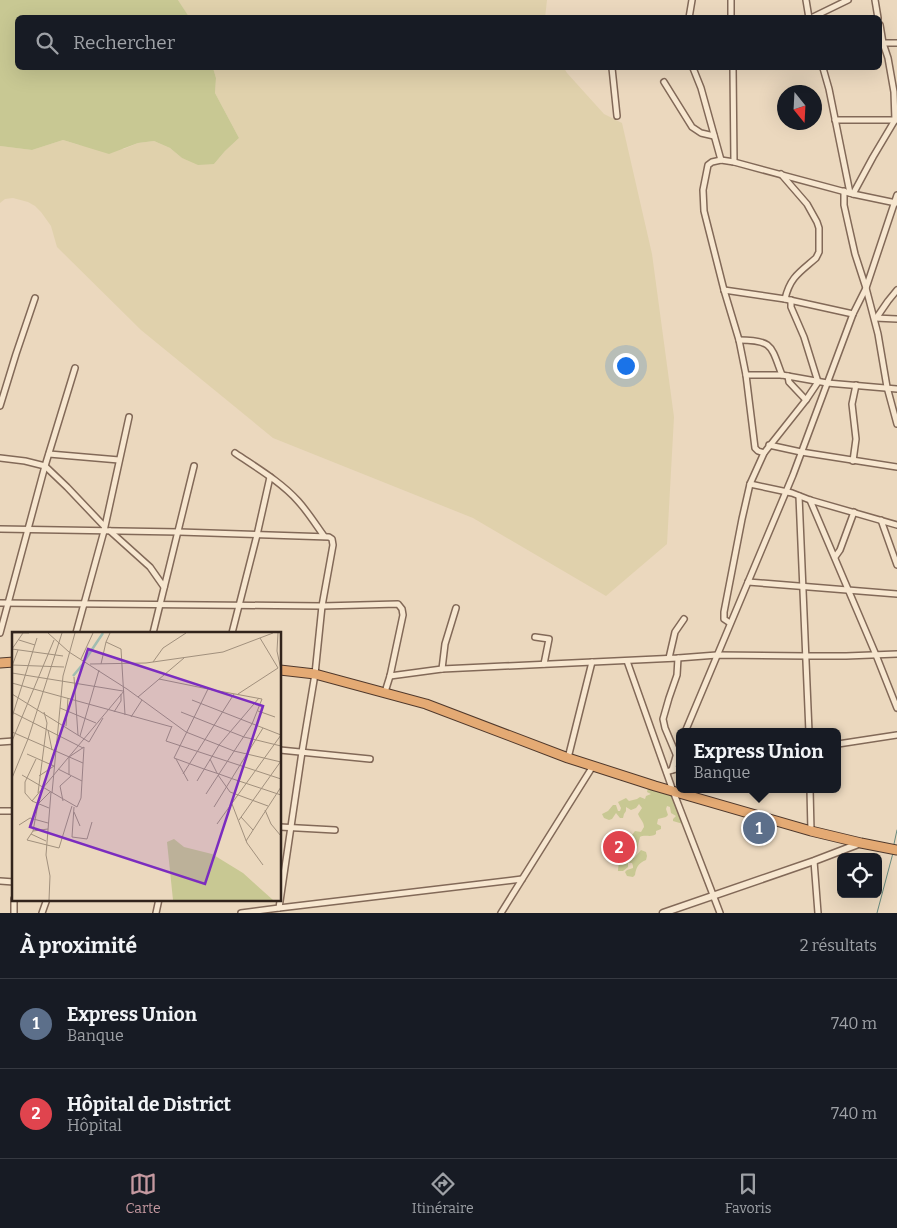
<!DOCTYPE html>
<html lang="fr">
<head>
<meta charset="utf-8">
<style>
	body { margin:0; font-family:Bitter,serif; background:#242831; color:#f1f3f6 }
	.controls { position:absolute; right:15px; bottom:15px; display:grid; overflow:hidden; border-radius:8px; box-shadow:0 5px 20px #0002 }
	.controls button { width:45px; height:45px; display:grid; place-items:center; padding:0; border:0; border-bottom:1px solid #363941; background:#171b24; color:#f1f3f6; font:25px sans-serif }
	.compass { position:absolute; left:777px; top:85px; width:45px; height:45px; border-radius:50%; background:#171b24; box-shadow:0 5px 20px #0002; rotate:162deg }
	.you { position:absolute; left:625px; top:365px; width:18px; height:18px; margin:-12px; border:4px solid #fff; border-radius:50%; background:#1a73e8; box-shadow:0 0 0 8px #1a73e833 }
	.badge { display:grid; place-items:center; width:32px; height:32px; border-radius:50%; background:#c599a0; color:#fff; font-size:16px; font-weight:700 }
	.pin { position:absolute; translate:-50% -50%; border:2px solid #fff; box-shadow:0 1px 5px #0006 }
	.popup { position:absolute; left:676px; top:728px; width:165px; height:65px; box-sizing:border-box; display:grid; place-content:center; border-radius:8px; background:#171b24; filter:drop-shadow(0 1px 4px #0005); font-size:16px; white-space:nowrap; color:#9ea1a6 }
	.popup b { font-size:19px; color:#f1f3f6 }
	.popup::after { content:''; position:absolute; left:50%; top:100%; margin-left:-10px; border:10px solid transparent; border-top-color:#171b24 }
	.list { margin:0; padding:0; list-style:none }
	h2 { display:flex; justify-content:space-between; align-items:center; height:65px; margin:0; padding:0 20px; font-size:21px }
	h2 small { font-size:16px; font-weight:400; color:#9ea1a6 }
	.list li { display:grid; grid-template-columns:32px 1fr auto; gap:15px; align-items:center; box-sizing:border-box; height:90px; padding:0 20px; border-top:1px solid #363941 }
	.list b { display:block; font-size:19px; white-space:nowrap }
	.list p { margin:0; font-size:16px; white-space:nowrap; color:#9ea1a6 }
	.list em { font-size:16px; font-style:normal; color:#9ea1a6 }
	.icon { flex:none; width:28px; height:28px; fill:none; stroke:currentColor; stroke-width:2; stroke-linecap:round; stroke-linejoin:round }
	.map { position:relative; flex:none; width:897px; height:913px; overflow:hidden }
	.search { position:absolute; background:#171b24; box-shadow:0 5px 20px #0002; left:15px; right:15px; top:15px; height:55px; display:flex; align-items:center; gap:12px; box-sizing:border-box; padding:0 18px; border-radius:8px; color:#9ea1a6; font-size:19px }
	.sheet { height:245px; background:#171b24 }
	nav { display:flex; justify-content:space-around; align-items:center; box-sizing:border-box; height:70px; border-top:1px solid #363941; background:#171b24; font-size:14px; color:#9ea1a6 }
	nav a { display:grid; justify-items:center; gap:2px }
	nav .on { color:#c599a0 }
	.map>svg:first-child { display:block }
	.farmland { fill:#e0d1ac }
	.green { fill:#c8c893 }
	.lines { fill:none; stroke-linecap:round; stroke-linejoin:round }
	.stream { stroke:#698a7e; stroke-width:1 }
	.minor-casing { stroke:#826958; stroke-width:8 }
	.tertiary-casing { stroke:#826958; stroke-width:9 }
	.trunk-casing { stroke:#50392c; stroke-width:11 }
	.minor { stroke:#f7e7d0; stroke-width:5 }
	.tertiary { stroke:#f7e7d0; stroke-width:6 }
	.trunk { stroke:#e4aa74; stroke-width:9 }
	.inset-river { fill:none; stroke:#a1bdb1; stroke-width:2.5 }
	.inset-road { fill:none; stroke:#a1907d; stroke-width:1 }
	.view { fill:#7b2cbf; fill-opacity:0.15; stroke:#7b2cbf; stroke-width:2.5 }
	.inset-edge { fill:none; stroke:#32241c; stroke-width:2.5 }
</style>
</head>
<body>
<div class="map">
<svg width="897" height="913" viewBox="0 0 897 913">
	<rect width="100%" height="100%" fill="#ebd8be"/>
	<g class="farmland">
		<path d="M178,0h369l-2,18h-356z"/>
		<path d="M213,68h351l3,5 37,41 18,9 30,131 22,163 -7,127 -61,52 -133,-78 -200,-80 -132,-108 -84,-83 -6,-21 -10,-14 -6,-6 -7,-4 -15,-4 -8,1 -5,4v-57l32,4 31,-10 16,5 45,4 14,-6 16,-2 16,7 12,10 32,6 11,-13 14,-13 -24,-45 1,-15z"/>
	</g>
	<g class="green">
		<path d="M0,0h178l11,17 -171,1v50h195l3,10 -1,15 24,45 -14,13 -11,13 -16,1 -16,-7 -12,-10 -16,-7 -16,2 -29,11 -46,-14 -31,10 -32,-4z"/>
		<path d="M648,788l23,1 12,35 -10,-3v-2l3,-3 -5,-3 -1,-6 -3,-1 -1,3 2,6 -2,2 -8,2 -1,5 4,2v3l-5,2v3c-5,4 -11,0 -16,3l-3,12 -6,8v2l4,-2 6,-7 5,2 1,4 -1,4c-8,3 -10,8 -11,15l-2,2 -6,-1 -2,-4 2,-2 6,-2v-2l-1,-3h-4v4l-5,4h-5c0,-8 5,-21 11,-25 -1,-8 2,-9 6,-15l6,1 3,-5c0,-5 -4,-8 -6,-13l4,-6 -3,-4 -3,4 -5,2 -5,-3v4l-2,3 -1,4h-3l-4,-5 -4,6 -3,1 -5,-2 -2,-4 6,-3 5,-6h3l2,6h2l1,-3 -3,-6 8,-4 3,3 8,-2 3,-2 5,2 1,-3 5,-2 -4,-2z"/>
	</g>
	<g class="lines">
		<g class="stream">
			<path d="M894,844l3,-14"/>
			<path d="M877,913l16,-60"/>
		</g>
		<g class="minor-casing">
			<g id="minor">
				<path d="M731,0v18"/>
				<path d="M806,0l3,18"/>
				<path d="M875,0l3,18"/>
				<path d="M689,18l3,-18"/>
				<path d="M811,18l37,-18"/>
				<path d="M880,43h17"/>
				<path d="M612,68l5,48"/>
				<path d="M693,68l8,20 20,72"/>
				<path d="M733,68l1,94"/>
				<path d="M823,68l6,21 21,104"/>
				<path d="M664,82l28,45 9,6 13,3"/>
				<path d="M835,120h62"/>
				<path d="M781,174l26,30 10,18 2,6v24l-3,6c-16,14 -26,19 -31,41"/>
				<path d="M844,191v14l4,18 7,31 11,34 12,46 9,53 10,37"/>
				<path d="M853,194l20,-37 22,-37 -1,-28 -6,-34 -5,-15 -3,-18"/>
				<path d="M724,290l61,9 68,15"/>
				<path d="M877,317l11,-16 9,-11"/>
				<path d="M875,318l22,1"/>
				<path d="M739,340c34,0 32,6 43,35"/>
				<path d="M746,375h36l45,8 70,6"/>
				<path d="M788,376l1,6 17,18"/>
				<path d="M0,406l16,-52 19,-56"/>
				<path d="M769,445l32,7 96,15"/>
				<path d="M235,453c22,15 46,29 63,48 10,11 18,24 26,35"/>
				<path d="M764,453l-6,-2 -3,-3 -9,-73 -7,-35 -15,-50 -20,-79 -1,-21 5,-25 4,-3 9,-2 13,2 119,32 43,9"/>
				<path d="M49,454l70,6"/>
				<path d="M0,458l25,3 20,5 22,21 37,39"/>
				<path d="M853,461l3,-22 -4,-35 4,-19"/>
				<path d="M750,484l42,9 18,7 87,25"/>
				<path d="M799,496l10,236"/>
				<path d="M810,500l66,155 21,53"/>
				<path d="M881,520l16,45"/>
				<path d="M0,529l179,3 150,5 3,2 1,6 -11,61 -7,68 -13,78 -23,156 -38,5"/>
				<path d="M110,531l40,36 14,20"/>
				<path d="M835,557l5,-7 14,-38"/>
				<path d="M748,582l149,12"/>
				<path d="M0,603l322,3 76,-2 4,5 1,6 -13,61 -5,16"/>
				<path d="M730,623l-6,-4v-7l18,-93 8,-35 14,-31 42,-53 12,-18 -14,-45 -13,-30v-7"/>
				<path d="M0,633l45,-167 30,-98"/>
				<path d="M76,633l28,-102 25,-114"/>
				<path d="M153,633l41,-167"/>
				<path d="M232,633l25,-98 13,-58"/>
				<path d="M535,637l14,2 -5,25"/>
				<path d="M669,658l6,-26 9,-13"/>
				<path d="M627,661l46,130 47,122"/>
				<path d="M442,669l3,-25 11,-36"/>
				<path d="M390,676l52,-7 236,-11 39,-3 89,1h40l51,-2"/>
				<path d="M685,732l108,-257 60,-161 13,-26 31,-93"/>
				<path d="M0,742l14,-1"/>
				<path d="M838,744l59,-9"/>
				<path d="M280,750l90,9"/>
				<path d="M676,754l-11,-26 -2,-9 6,-21 8,-23 1,-17"/>
				<path d="M568,758l24,-96"/>
				<path d="M672,770l8,-2"/>
				<path d="M667,772l5,-2 8,-27"/>
				<path d="M810,789l1,42"/>
				<path d="M0,811h14"/>
				<path d="M280,827l55,3"/>
				<path d="M814,861l4,52"/>
				<path d="M0,881l14,1"/>
				<path d="M279,908l243,-29"/>
				<path d="M14,913v-14"/>
				<path d="M42,913l5,-14"/>
				<path d="M156,913l3,-14"/>
				<path d="M501,913l92,-147"/>
			</g>
		</g>
		<g class="tertiary-casing">
			<path id="tertiary" d="M663,913l151,-52 47,-18"/>
		</g>
		<g class="trunk-casing">
			<g id="trunk">
				<path d="M0,663l14,-1"/>
				<path d="M280,670l35,4 111,30 142,54 87,28 156,45 50,12 36,7"/>
			</g>
		</g>
		<use href="#minor" class="minor"/>
		<use href="#tertiary" class="tertiary"/>
		<use href="#trunk" class="trunk"/>
	</g>
	<g transform="translate(12 632)">
		<rect width="269" height="269" fill="#ebd8be"/>
		<path d="M162,207l10,8 28,7 31,19 30,27h-100l-6,-58z" fill="#c8c893"/>
		<path class="inset-river" d="M73,28l18,-27M61,44l10,-12"/>
		<path class="inset-road" d="M0,1h17M36,1l21,19 58,37 59,43 48,19 47,11M98,1l-4,9 15,7 4,66M266,1l-1,18 4,19M248,6l18,30M7,8l16,5M0,17l51,7M0,17l11,-16M69,27l12,-26M141,30l10,-14 23,-15M78,32l56,-1 77,-11 50,-19M89,32l5,-22M0,33l52,2M0,34l6,-16M0,41l111,18M62,45l4,58M147,47l49,10M0,51l160,44M0,62l77,48M226,62l40,-26M126,65l46,-39M180,68l89,35M48,76l36,15M246,79l17,6M0,80l71,36M102,80l7,-11v-7M169,80l63,25 37,9M0,85l25,-79M119,85l11,-17M54,94l2,-28M160,94l-6,15 115,38M36,98l4,20M0,100l71,31M68,104l19,-66M0,109l42,-101M77,110l14,-24M15,122l27,12M24,127l-11,23v11l7,8 17,7M164,127l12,22M198,127l7,14M46,137l24,12M171,142l51,-80M10,143l55,32 4,-9 3,-51M57,143v-18l15,-10M206,143l12,17 38,14M27,144l15,-10M0,146l16,-39 34,-106M185,149l22,-36 40,-47M38,160l-12,12 -5,27 -6,9 32,8 13,-42M26,161l9,-70 -3,-11M40,161l11,-117 12,-43M194,162l13,-20 33,-50 10,-25 -54,-10 -34,69 30,11 15,5 14,5 48,16M20,169l92,-110M51,169l-3,-15 11,-10M220,172l15,39 16,22M62,175l-2,30 15,2 5,-17M202,175l49,-79M253,178l6,14 10,12M62,180l6,14M229,185l12,13M227,188l42,-59M205,192l64,-89M7,193l11,-7 18,5M21,199l15,-2M19,202l15,7M234,209l35,-54M37,268l1,-24 -4,-21 5,-63"/>
		<path class="view" d="M76,17l175,57 -58,178 -175,-57z"/>
		<rect width="269" height="269" class="inset-edge"/>
	</g>
</svg>
<div class="controls">
<button><svg class="icon" aria-label="locate" viewBox="0 0 24 24"><circle cx="12" cy="12" r="6"/><path d="M12 2v4M12 18v4M2 12h4M18 12h4"/></svg></button>
</div>
<svg class="compass" viewBox="-18 -18 36 36"><path d="M0-13l5 13h-10z" fill="#e53935"/><path d="M0 13l5-13h-10z" fill="#9ea1a6"/></svg>
<div class="you"></div>
<div class="pin badge" style="left:759px;top:828px;background:#5c6f8a">1</div>
<div class="popup"><b>Express Union</b>Banque</div>
<div class="pin badge" style="left:619px;top:847px;background:#e0444e">2</div>
<div class="search"><svg class="icon" aria-label="search" viewBox="0 0 24 24"><circle cx="10" cy="10" r="6"/><path d="M15 15l6 6"/></svg>Rechercher</div>
</div>
<section class="sheet">
<h2>À proximité<small>2 résultats</small></h2>
<ul class="list">
<li><span class="badge" style="background:#5c6f8a">1</span><div><b>Express Union</b><p>Banque</p></div><em>740 m</em></li>
<li><span class="badge" style="background:#e0444e">2</span><div><b>Hôpital de District</b><p>Hôpital</p></div><em>740 m</em></li>
</ul>
</section>
<nav>
<a class="on"><svg class="icon" aria-label="map" viewBox="0 0 24 24"><path d="M3 6l6-2 6 2 6-2v14l-6 2-6-2-6 2zM9 4v14M15 6v14"/></svg>Carte</a>
<a><svg class="icon" aria-label="directions" viewBox="0 0 24 24"><path d="M12 3l9 9-9 9-9-9zM9 14v-3h6M13 9l2 2-2 2"/></svg>Itinéraire</a>
<a><svg class="icon" aria-label="saved" viewBox="0 0 24 24"><path d="M7 4h10v16l-5-4-5 4z"/></svg>Favoris</a>
</nav>
</body>
</html>
